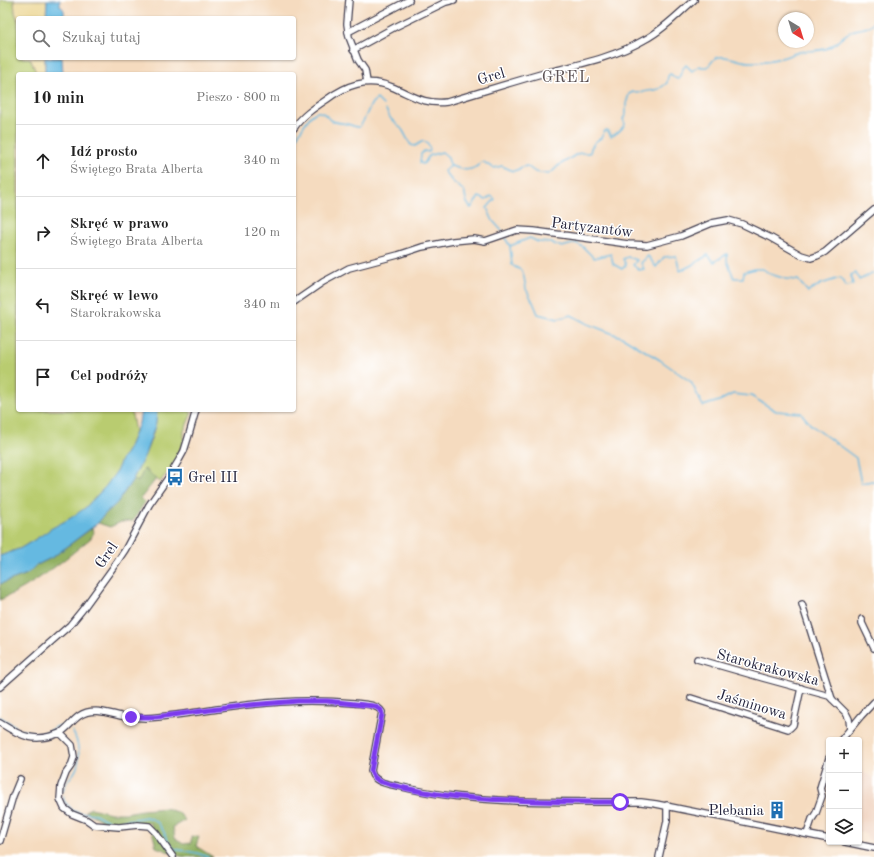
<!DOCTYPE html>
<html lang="pl">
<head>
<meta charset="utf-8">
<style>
	body { margin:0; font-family:"Old Standard TT",serif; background:#f6f6f6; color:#222 }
	.controls { position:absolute; right:12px; bottom:12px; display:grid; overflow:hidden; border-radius:4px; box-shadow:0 1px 3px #0004 }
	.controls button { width:36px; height:36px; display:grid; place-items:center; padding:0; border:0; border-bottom:1px solid #e0e0e0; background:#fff; color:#222; font:20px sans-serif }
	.compass { position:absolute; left:778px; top:12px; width:36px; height:36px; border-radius:50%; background:#fff; box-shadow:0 1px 3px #0004; rotate:142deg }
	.stop { position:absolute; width:12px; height:12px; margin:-9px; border:3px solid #7c3aed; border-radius:50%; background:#fff }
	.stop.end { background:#7c3aed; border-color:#fff; box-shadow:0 1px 4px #0008 }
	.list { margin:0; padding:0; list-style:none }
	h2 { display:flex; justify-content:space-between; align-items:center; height:52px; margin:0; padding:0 16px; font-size:17px }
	h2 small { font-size:13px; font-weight:400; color:#767676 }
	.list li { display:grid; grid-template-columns:26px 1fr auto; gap:12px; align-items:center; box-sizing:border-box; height:72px; padding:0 16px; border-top:1px solid #e0e0e0 }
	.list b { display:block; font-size:15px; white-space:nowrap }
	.list p { margin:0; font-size:13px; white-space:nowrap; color:#767676 }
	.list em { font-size:13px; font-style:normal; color:#767676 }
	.icon { flex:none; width:22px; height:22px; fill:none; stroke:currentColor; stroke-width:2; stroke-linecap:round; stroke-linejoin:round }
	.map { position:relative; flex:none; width:874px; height:857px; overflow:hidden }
	.search { position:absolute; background:#fff; box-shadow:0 1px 3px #0004; left:16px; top:16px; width:280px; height:44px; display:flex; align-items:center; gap:10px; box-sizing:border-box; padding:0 14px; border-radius:4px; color:#767676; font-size:15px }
	.panel { position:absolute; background:#fff; box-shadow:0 1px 3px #0004; left:16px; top:72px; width:280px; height:340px; border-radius:4px }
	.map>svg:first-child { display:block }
	.built { fill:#efd0bc }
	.green { fill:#b9cc70; stroke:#6e7756 }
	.forest { fill:#92b062; stroke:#5a694e }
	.sand { fill:#eeda9e; stroke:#887e6c }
	.water { fill:#65b9e1; stroke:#446e8e }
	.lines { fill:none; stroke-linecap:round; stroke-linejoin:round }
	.stream { stroke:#65b9e1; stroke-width:1.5 }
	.street-casing { stroke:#423e4f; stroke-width:8 }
	.street { stroke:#fff; stroke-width:5.5 }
	.route { stroke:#7c3aed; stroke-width:5 }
	.labels { text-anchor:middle; stroke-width:3; stroke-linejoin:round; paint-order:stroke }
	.street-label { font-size:15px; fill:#22223b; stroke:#fff }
	.poi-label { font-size:15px; fill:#22223b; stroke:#fff; text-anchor:start }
	.neighbourhood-label { font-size:16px; letter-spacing:1px; fill:#5d5355; stroke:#fff }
</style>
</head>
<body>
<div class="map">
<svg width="874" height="857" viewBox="0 0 874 857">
	<rect width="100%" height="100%" fill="#fff"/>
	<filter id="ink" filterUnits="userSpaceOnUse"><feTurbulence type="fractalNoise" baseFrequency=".025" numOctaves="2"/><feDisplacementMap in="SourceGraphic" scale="8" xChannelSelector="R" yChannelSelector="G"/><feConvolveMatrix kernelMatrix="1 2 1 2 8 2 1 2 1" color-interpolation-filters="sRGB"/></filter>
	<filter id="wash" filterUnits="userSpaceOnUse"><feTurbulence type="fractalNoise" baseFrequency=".012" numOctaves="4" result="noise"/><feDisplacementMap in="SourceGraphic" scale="16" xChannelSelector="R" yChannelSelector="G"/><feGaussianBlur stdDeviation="0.9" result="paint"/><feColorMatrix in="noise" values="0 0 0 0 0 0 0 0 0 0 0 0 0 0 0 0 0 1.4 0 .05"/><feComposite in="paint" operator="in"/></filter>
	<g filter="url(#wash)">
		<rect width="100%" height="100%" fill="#f5dbbf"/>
		<path class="built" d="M859,770l15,8v64l-8,-5 1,-2 -8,-4z"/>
		<g class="green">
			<path d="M0,0h14l1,12 3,9v37h12l6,14v2h-18v336h113l4,22 -7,17 -7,11 -5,12 -10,14 -24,25 -61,37 -21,8z"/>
			<path d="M157,410h31l4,3 -8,18v8l-5,14 -9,16 -10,13 -15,-13 -7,13 -5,-3c9,-18 25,-49 24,-69z"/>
		</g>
		<g class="forest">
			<path d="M144,469l12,10 -15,19 4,4 -12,19 -12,1 -11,5 -12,-4 6,-8 13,-12 16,-24 5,3z"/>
			<path d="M92,528l2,4 -3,6c-29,24 -57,47 -91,62v-16l27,-10 8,-8 18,-9z"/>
			<path d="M91,808l20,5h15l16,-3 23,-2 14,5 6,7 -12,7 2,11 8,6 8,-1v-7l8,1 -3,9 17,11h-23l-10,-1 -24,-9 -6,-24h-15l-18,2 -9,-1 -23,-13z"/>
		</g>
		<g class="sand">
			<path d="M14,0h33l-1,18h-28v3l-3,-9z"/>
			<path d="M30,58h15v16h-9v-2z"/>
		</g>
		<g class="water">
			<path d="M47,0h13v6c5,3 5,7 3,12h-17z"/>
			<path d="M45,58h17l1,16h-18z"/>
			<path d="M141,410h16l-1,13 -11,32 -12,24 -16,24 -13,12 -6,8 -45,34 -18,9 -8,8 -27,10v-28l21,-8 18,-11 13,-9 17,-9 16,-11 21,-22 10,-14 5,-12 7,-11 11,-26z"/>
		</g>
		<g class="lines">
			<g class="stream">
				<path d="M386,110c2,3 3,6 5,9 4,4 9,7 12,12 3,5 5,10 8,14l4,1 8,-5c4,1 6,4 7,9l-1,2 -5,-1 -3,3 -1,9 3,1c3,-2 3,-5 6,-8 4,-2 9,-3 13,-4l6,5c0,4 2,6 3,9"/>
				<path d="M294,143c4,-7 16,-34 26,-31 5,1 7,5 10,8 5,3 13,3 18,4 3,1 9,4 11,3 3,0 10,-20 13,-24 1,-2 3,-2 5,-4l6,6"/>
				<path d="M451,166c11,4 22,7 30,-4h3l4,3 6,3 8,-2 11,5 4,-1 5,-3 5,-1 8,6 13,2 4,-2 6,-6 19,-12 4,-1h9l1,-5 4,-6 6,-4 3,-6 2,-2 2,1 3,5c6,-2 11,-7 14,-12l-2,-5 3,-5v-10l3,-10 4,-2 4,1 22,-4 8,-6 1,-7 2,-2 2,1 3,3 3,1c4,-5 2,-9 8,-14l6,6 7,-5c14,5 10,-8 20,-9 11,-2 21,6 33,5 11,0 22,-2 33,-5 5,-2 10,-4 14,-5 10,-2 22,0 31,-5 8,-4 14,-13 22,-16 10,-4 13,0 22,-9"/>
				<path d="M451,166l-7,5 8,10 12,10 3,12 4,5 8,-11 7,3 5,-4 4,3 -8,9 6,13 9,10"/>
				<path d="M505,238l5,8 2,19 3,2 6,3 3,7 2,12 7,13 5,12 20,5 13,-4 17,9 36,14 36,22 31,22 12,24 16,-5 14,-7 18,2 25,15 25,2 10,12 45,33 5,25 12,-2 1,1"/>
				<path d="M510,246l20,-8 8,4 14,1 10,4 14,-4 7,4 11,11 17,-4 2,10 9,5 4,-4 -3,-6 5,-2 9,3 -4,5 6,5 5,-1 -3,-6 7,-7 8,11 8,-10 12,-1 4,15 12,-6 16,-10 6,7 13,-8v7l7,17h9l1,-6 11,-3h8l7,5 16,5 12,1 10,12 13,-8 19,-6 6,8 7,-1 -2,-10 5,-2 3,7 15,-7"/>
				<path d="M0,717l15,9"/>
				<path d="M21,730c8,2 18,5 27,2 5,-2 6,-6 12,-6"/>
				<path d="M63,791c2,-10 6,-11 11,-18 8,-11 5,-32 -2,-42"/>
				<path d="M63,795l1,6 9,10 8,2 14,1 17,9 34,-6 6,2 6,4 6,9 3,8 7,9 23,4 11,4"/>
			</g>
		</g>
	</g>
	<g filter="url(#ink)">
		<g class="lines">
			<g class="street-casing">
				<g id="street">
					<path d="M349,0l-2,24 2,13 9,23 7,10 2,12"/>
					<path d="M348,32l61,-32"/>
					<path d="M353,50l42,-23 51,-25 8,-2"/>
					<path d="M294,128c8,-12 20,-20 32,-28 20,-15 41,-23 66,-13 20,8 32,18 55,15 31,-9 62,-19 94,-28 35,-9 72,-16 103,-34 19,-10 34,-26 50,-40"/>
					<path d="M294,302l29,-20 26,-14 49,-13 24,-8 31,-6 21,-2 11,2 32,-11 17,1 94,13 19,1 34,-9 31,-13 16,-3 14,4 29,14 30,17 10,3 6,-2 8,-4 49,-42"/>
					<path d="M802,604l30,95"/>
					<path d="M862,619v4l12,25"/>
					<path d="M697,659l66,19 66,18 17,17 3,6 1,10"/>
					<path d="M0,687l70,-62 13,-16 34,-47 8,-12 24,-45 21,-30 9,-15 5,-9 4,-13 8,-28"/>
					<path d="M691,698l97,31 2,-1 3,-3 8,-37"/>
					<path d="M0,723c22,14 35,20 60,10l12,12 2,12 -3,9 -5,7 -5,13 -1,13 4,9 8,6 15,6 7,5 25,2 19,-2 11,1 7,7 17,24"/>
					<path d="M60,733c8,-5 12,-12 19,-17 13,-9 28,-3 42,0 9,1 17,2 25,2 29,-2 57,-7 86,-11 40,-6 81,-8 122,-4 9,1 23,1 28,9l-11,59c1,2 1,4 2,5 5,7 18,9 25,10 39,10 78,13 118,15 42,1 83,1 125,1l15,2 173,35"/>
					<path d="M841,740l20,-24 13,-14"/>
					<path d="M807,834l5,-15 4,-6 6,-17 -2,-8 9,-30"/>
					<path d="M0,841l13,-45 7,-17"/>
					<path d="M845,842l29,6"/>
					<path d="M659,857l8,-36v-16"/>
				</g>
			</g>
			<use href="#street" class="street"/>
		</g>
	</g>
	<g class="lines" filter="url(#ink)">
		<path class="route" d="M131,717h25l93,-12 49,-4h29l47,5 7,4 1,4 -11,57 3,6 5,4c43,14 88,18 133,19 36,2 72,2 108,2"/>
	</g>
	<defs>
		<g id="bus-bare" transform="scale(1.38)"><path d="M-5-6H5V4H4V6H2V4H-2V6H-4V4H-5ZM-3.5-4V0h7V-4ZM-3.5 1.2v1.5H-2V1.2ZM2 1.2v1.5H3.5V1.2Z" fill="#1f6fb2" stroke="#fff" stroke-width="2.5" paint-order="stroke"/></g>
		<g id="building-bare" transform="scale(1.38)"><path d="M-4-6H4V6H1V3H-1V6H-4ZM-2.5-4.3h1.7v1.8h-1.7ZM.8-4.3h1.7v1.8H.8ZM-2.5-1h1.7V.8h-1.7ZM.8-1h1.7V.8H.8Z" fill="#1f6fb2" stroke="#fff" stroke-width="2.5" paint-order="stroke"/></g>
	</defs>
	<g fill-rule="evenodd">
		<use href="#bus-bare" x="175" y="477"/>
		<use href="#building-bare" x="777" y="810"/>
	</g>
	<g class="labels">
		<g class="street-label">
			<text transform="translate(491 76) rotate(-17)" y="5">Grel</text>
			<text transform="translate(592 227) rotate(7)" y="5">Partyzantów</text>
			<text transform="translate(106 555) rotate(-56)" y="5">Grel</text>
			<text transform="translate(768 667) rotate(15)" y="5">Starokrakowska</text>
			<text transform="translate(752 704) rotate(17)" y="5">Jaśminowa</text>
		</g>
		<g class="poi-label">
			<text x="188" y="482">Grel III</text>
			<text x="764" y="815" text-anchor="end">Plebania</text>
		</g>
		<g class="neighbourhood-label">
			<text x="566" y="82">GREL</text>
		</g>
	</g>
</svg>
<div class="controls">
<button>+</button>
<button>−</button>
<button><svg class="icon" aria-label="layers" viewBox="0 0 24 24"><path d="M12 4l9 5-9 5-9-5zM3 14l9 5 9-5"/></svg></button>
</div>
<svg class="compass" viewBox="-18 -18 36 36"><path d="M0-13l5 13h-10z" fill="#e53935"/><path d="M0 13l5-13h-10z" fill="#767676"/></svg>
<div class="stop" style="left:620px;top:802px"></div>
<div class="stop end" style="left:131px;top:717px"></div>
<div class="search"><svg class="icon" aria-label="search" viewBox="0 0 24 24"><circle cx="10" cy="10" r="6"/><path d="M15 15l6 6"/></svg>Szukaj tutaj</div>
<section class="panel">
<h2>10 min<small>Pieszo · 800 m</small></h2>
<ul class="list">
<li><svg class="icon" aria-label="ahead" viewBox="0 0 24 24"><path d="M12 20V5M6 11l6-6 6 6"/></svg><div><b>Idź prosto</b><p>Świętego Brata Alberta</p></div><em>340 m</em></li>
<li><svg class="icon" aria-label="right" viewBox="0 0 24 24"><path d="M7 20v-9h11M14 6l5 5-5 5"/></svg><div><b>Skręć w prawo</b><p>Świętego Brata Alberta</p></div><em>120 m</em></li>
<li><svg class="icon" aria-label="left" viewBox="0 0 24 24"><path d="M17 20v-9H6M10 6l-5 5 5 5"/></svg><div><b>Skręć w lewo</b><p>Starokrakowska</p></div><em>340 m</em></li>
<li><svg class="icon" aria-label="arrive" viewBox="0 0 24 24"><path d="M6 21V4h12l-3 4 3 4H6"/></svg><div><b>Cel podróży</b></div></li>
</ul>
</section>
</div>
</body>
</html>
